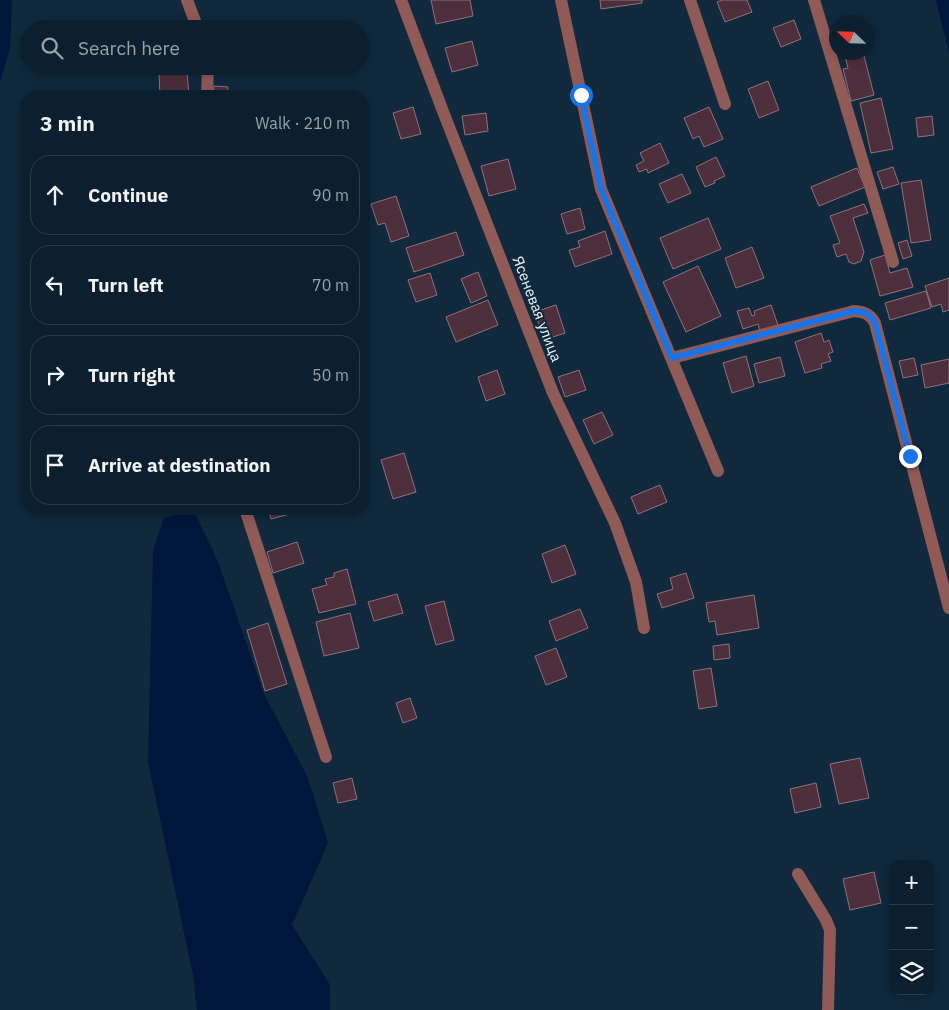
<!DOCTYPE html>
<html lang="en">
<head>
<meta charset="utf-8">
<style>
	body { margin:0; font-family:"IBM Plex Sans",sans-serif; background:#1a2c3a; color:#f1f3f6 }
	.controls { position:absolute; right:15px; bottom:15px; display:grid; overflow:hidden; border-radius:10px; box-shadow:0 2px 12px #0003 }
	.controls button { width:45px; height:45px; display:grid; place-items:center; padding:0; border:0; border-bottom:1px solid #2c3d4a; background:#0c1f2e; color:#f1f3f6; font:25px sans-serif }
	.compass { position:absolute; left:829px; top:15px; width:45px; height:45px; border-radius:50%; background:#0c1f2e; box-shadow:0 2px 12px #0003; rotate:293deg }
	.stop { position:absolute; width:15px; height:15px; margin:-11px; border:4px solid #1a73e8; border-radius:50%; background:#fff }
	.stop.end { background:#1a73e8; border-color:#fff; box-shadow:0 1px 5px #0008 }
	.list { margin:0; padding:0; list-style:none }
	h2 { display:flex; justify-content:space-between; align-items:center; height:65px; margin:0; padding:0 20px; font-size:21px }
	h2 small { font-size:16px; font-weight:400; color:#9aa2aa }
	.list li { display:grid; grid-template-columns:32px 1fr auto; gap:15px; align-items:center; box-sizing:border-box; height:80px; margin:0 10px 10px; padding:0 10px; border:1px solid #2c3d4a; border-radius:20px }
	.list b { display:block; font-size:19px; white-space:nowrap }
	.list em { font-size:16px; font-style:normal; color:#9aa2aa }
	.icon { flex:none; width:28px; height:28px; fill:none; stroke:currentColor; stroke-width:2; stroke-linecap:round; stroke-linejoin:round }
	.map { position:relative; flex:none; width:949px; height:1010px; overflow:hidden }
	.search { position:absolute; background:#0c1f2e; box-shadow:0 2px 12px #0003; left:20px; top:20px; width:350px; height:55px; display:flex; align-items:center; gap:12px; box-sizing:border-box; padding:0 18px; border-radius:28px; color:#9aa2aa; font-size:19px }
	.panel { position:absolute; background:#0c1f2e; box-shadow:0 2px 12px #0003; left:20px; top:90px; width:350px; height:425px; border-radius:20px }
	.map>svg:first-child { display:block }
	.water { fill:#00163b }
	.building { fill:#4d2e3b; stroke:#93707d }
	.lines { fill:none; stroke-linecap:round; stroke-linejoin:round }
	.minor { stroke:#905a57; stroke-width:12 }
	.route { stroke:#1a73e8; stroke-width:6 }
	.labels { text-anchor:middle; stroke-width:4; stroke-linejoin:round; paint-order:stroke }
	.street-label { font-size:15px; fill:#ebf4fc; stroke:#10293d }
</style>
</head>
<body>
<div class="map">
<svg width="949" height="1010" viewBox="0 0 949 1010">
	<rect width="100%" height="100%" fill="#10293d"/>
	<g class="water">
		<path d="M0,0h12l-2,49 -10,33z"/>
		<path d="M936,0h13v52l-13,-51z"/>
		<path d="M194,511l24,51 46,132 44,84 20,65 -36,82 38,60v25h-133l-4,-35 -45,-213 5,-212 11,-32z"/>
	</g>
	<g class="building">
		<path d="M431,0h39l3,16 -37,8z"/>
		<path d="M600,0h42v3l-41,6z"/>
		<path d="M722,0h25l5,12 -27,10 -8,-20z"/>
		<path d="M794,20l7,19 -20,8 -8,-19z"/>
		<path d="M472,41l6,24 -26,7 -7,-24z"/>
		<path d="M844,52h19l11,43 -23,6 -8,-32 5,-1z"/>
		<path d="M321,66h22l-20,7z"/>
		<path d="M187,71l2,25h-29l-1,-23z"/>
		<path d="M768,81l11,29 -20,8 -11,-29z"/>
		<path d="M214,86l14,1 -1,9h-14z"/>
		<path d="M881,98l12,51 -22,4 -11,-50z"/>
		<path d="M413,107l8,27 -20,5 -8,-26z"/>
		<path d="M709,107l14,32 -19,8 -5,-11 -6,3 -9,-21z"/>
		<path d="M486,113l2,18 -23,4 -3,-19z"/>
		<path d="M932,116l2,19 -16,2 -2,-19z"/>
		<path d="M660,143l9,20 -21,10 -1,-4 -8,3 -3,-7 8,-4 -4,-8z"/>
		<path d="M716,157l9,19 -11,5 1,2 -10,4 -9,-20z"/>
		<path d="M508,159l8,30 -27,7 -8,-30z"/>
		<path d="M893,167l6,17 -16,5 -6,-17z"/>
		<path d="M857,168l8,19 -46,19 -8,-19z"/>
		<path d="M682,174l9,19 -23,10 -9,-19z"/>
		<path d="M921,180l10,60 -20,3 -10,-60z"/>
		<path d="M396,196l13,40 -18,6 -6,-19 -7,2 -7,-21z"/>
		<path d="M864,204l4,9 -15,5 11,34 -3,9 -7,3 -5,-2 -3,-8 -9,3 -4,-12 7,-2 -10,-27z"/>
		<path d="M580,208l5,21 -18,5 -6,-20z"/>
		<path d="M708,218l13,31 -48,20 -13,-31z"/>
		<path d="M605,231l7,23 -37,13 -6,-17 11,-3 -2,-6z"/>
		<path d="M456,232l8,23 -50,17 -8,-24z"/>
		<path d="M907,240l5,16 -9,3 -5,-16z"/>
		<path d="M752,247l12,31 -28,10 -11,-30z"/>
		<path d="M885,255l5,18 17,-5 6,19 -33,9 -10,-36z"/>
		<path d="M698,266l23,50 -35,16 -23,-50z"/>
		<path d="M478,272l9,24 -16,7 -10,-24z"/>
		<path d="M430,273l7,22 -21,7 -8,-22z"/>
		<path d="M949,278v32l-6,2 -2,-8 -9,3 -7,-21z"/>
		<path d="M926,291l5,17 -41,12 -5,-17z"/>
		<path d="M488,300l10,25 -42,17 -10,-25z"/>
		<path d="M556,305l9,28 -21,7 -9,-28z"/>
		<path d="M771,305l7,20 -18,6 -2,-7 -15,5 -6,-18 12,-3 3,8 3,-1 -1,-4z"/>
		<path d="M821,333l3,9 5,-2 4,12 -5,2 3,7 -10,3 1,4 -17,5 -10,-31z"/>
		<path d="M746,356l8,30 -22,7 -9,-30z"/>
		<path d="M780,357l5,19 -26,7 -5,-19z"/>
		<path d="M914,358l4,17 -15,3 -4,-17z"/>
		<path d="M949,359v24l-24,5 -4,-23z"/>
		<path d="M497,370l8,24 -19,7 -8,-24z"/>
		<path d="M579,370l7,20 -21,7 -7,-20z"/>
		<path d="M602,412l11,23 -19,9 -11,-24z"/>
		<path d="M404,453l12,39 -23,7 -12,-39z"/>
		<path d="M660,485l7,17 -29,12 -7,-17z"/>
		<path d="M268,509h37v1l-34,9z"/>
		<path d="M297,542l7,21 -31,10 -6,-21z"/>
		<path d="M565,545l11,29 -24,9 -10,-29z"/>
		<path d="M347,569l9,35 -37,9 -7,-24 15,-4 -2,-6 9,-2v-4z"/>
		<path d="M686,573l8,25 -32,10 -5,-14 16,-5 -3,-11z"/>
		<path d="M397,594l6,19 -29,8 -6,-19z"/>
		<path d="M754,595l5,33 -42,7 -2,-14 -6,1 -3,-19z"/>
		<path d="M444,601l10,39 -18,5 -11,-39z"/>
		<path d="M580,609l8,19 -32,13 -7,-20z"/>
		<path d="M350,613l9,35 -35,8 -8,-34z"/>
		<path d="M268,623l19,61 -22,7 -18,-61z"/>
		<path d="M729,644l1,14 -16,2 -1,-14z"/>
		<path d="M556,648l11,29 -21,8 -11,-29z"/>
		<path d="M711,668l6,38 -18,3 -6,-38z"/>
		<path d="M410,698l7,20 -14,5 -7,-20z"/>
		<path d="M860,758l9,40 -30,6 -9,-40z"/>
		<path d="M352,778l5,21 -19,4 -5,-20z"/>
		<path d="M816,783l5,24 -26,6 -5,-24z"/>
		<path d="M874,872l7,31 -31,7 -7,-31z"/>
	</g>
	<g class="lines">
		<g class="minor">
			<path d="M187,0l11,29"/>
			<path d="M401,0l43,114 109,279 62,130 21,59 8,46"/>
			<path d="M561,0l40,189 117,282"/>
			<path d="M690,0l35,104"/>
			<path d="M814,0l79,262"/>
			<path d="M207,96l1,-30"/>
			<path d="M672,358l182,-47c11,1 16,3 21,12l74,285"/>
			<path d="M245,509l81,248"/>
			<path d="M798,874l28,46 4,10 -2,80"/>
		</g>
	</g>
	<g class="lines">
		<path class="route" d="M581,95l20,94 71,169 182,-47c11,1 16,2 21,12l35,133"/>
	</g>
	<g class="labels">
		<g class="street-label">
			<text transform="translate(537 309) rotate(69)" y="5">Ясеневая улица</text>
		</g>
	</g>
</svg>
<div class="controls">
<button>+</button>
<button>−</button>
<button><svg class="icon" aria-label="layers" viewBox="0 0 24 24"><path d="M12 4l9 5-9 5-9-5zM3 14l9 5 9-5"/></svg></button>
</div>
<svg class="compass" viewBox="-18 -18 36 36"><path d="M0-13l5 13h-10z" fill="#e53935"/><path d="M0 13l5-13h-10z" fill="#9aa2aa"/></svg>
<div class="stop" style="left:581px;top:95px"></div>
<div class="stop end" style="left:910px;top:456px"></div>
<div class="search"><svg class="icon" aria-label="search" viewBox="0 0 24 24"><circle cx="10" cy="10" r="6"/><path d="M15 15l6 6"/></svg>Search here</div>
<section class="panel">
<h2>3 min<small>Walk · 210 m</small></h2>
<ul class="list">
<li><svg class="icon" aria-label="ahead" viewBox="0 0 24 24"><path d="M12 20V5M6 11l6-6 6 6"/></svg><div><b>Continue</b></div><em>90 m</em></li>
<li><svg class="icon" aria-label="left" viewBox="0 0 24 24"><path d="M17 20v-9H6M10 6l-5 5 5 5"/></svg><div><b>Turn left</b></div><em>70 m</em></li>
<li><svg class="icon" aria-label="right" viewBox="0 0 24 24"><path d="M7 20v-9h11M14 6l5 5-5 5"/></svg><div><b>Turn right</b></div><em>50 m</em></li>
<li><svg class="icon" aria-label="arrive" viewBox="0 0 24 24"><path d="M6 21V4h12l-3 4 3 4H6"/></svg><div><b>Arrive at destination</b></div></li>
</ul>
</section>
</div>
</body>
</html>
